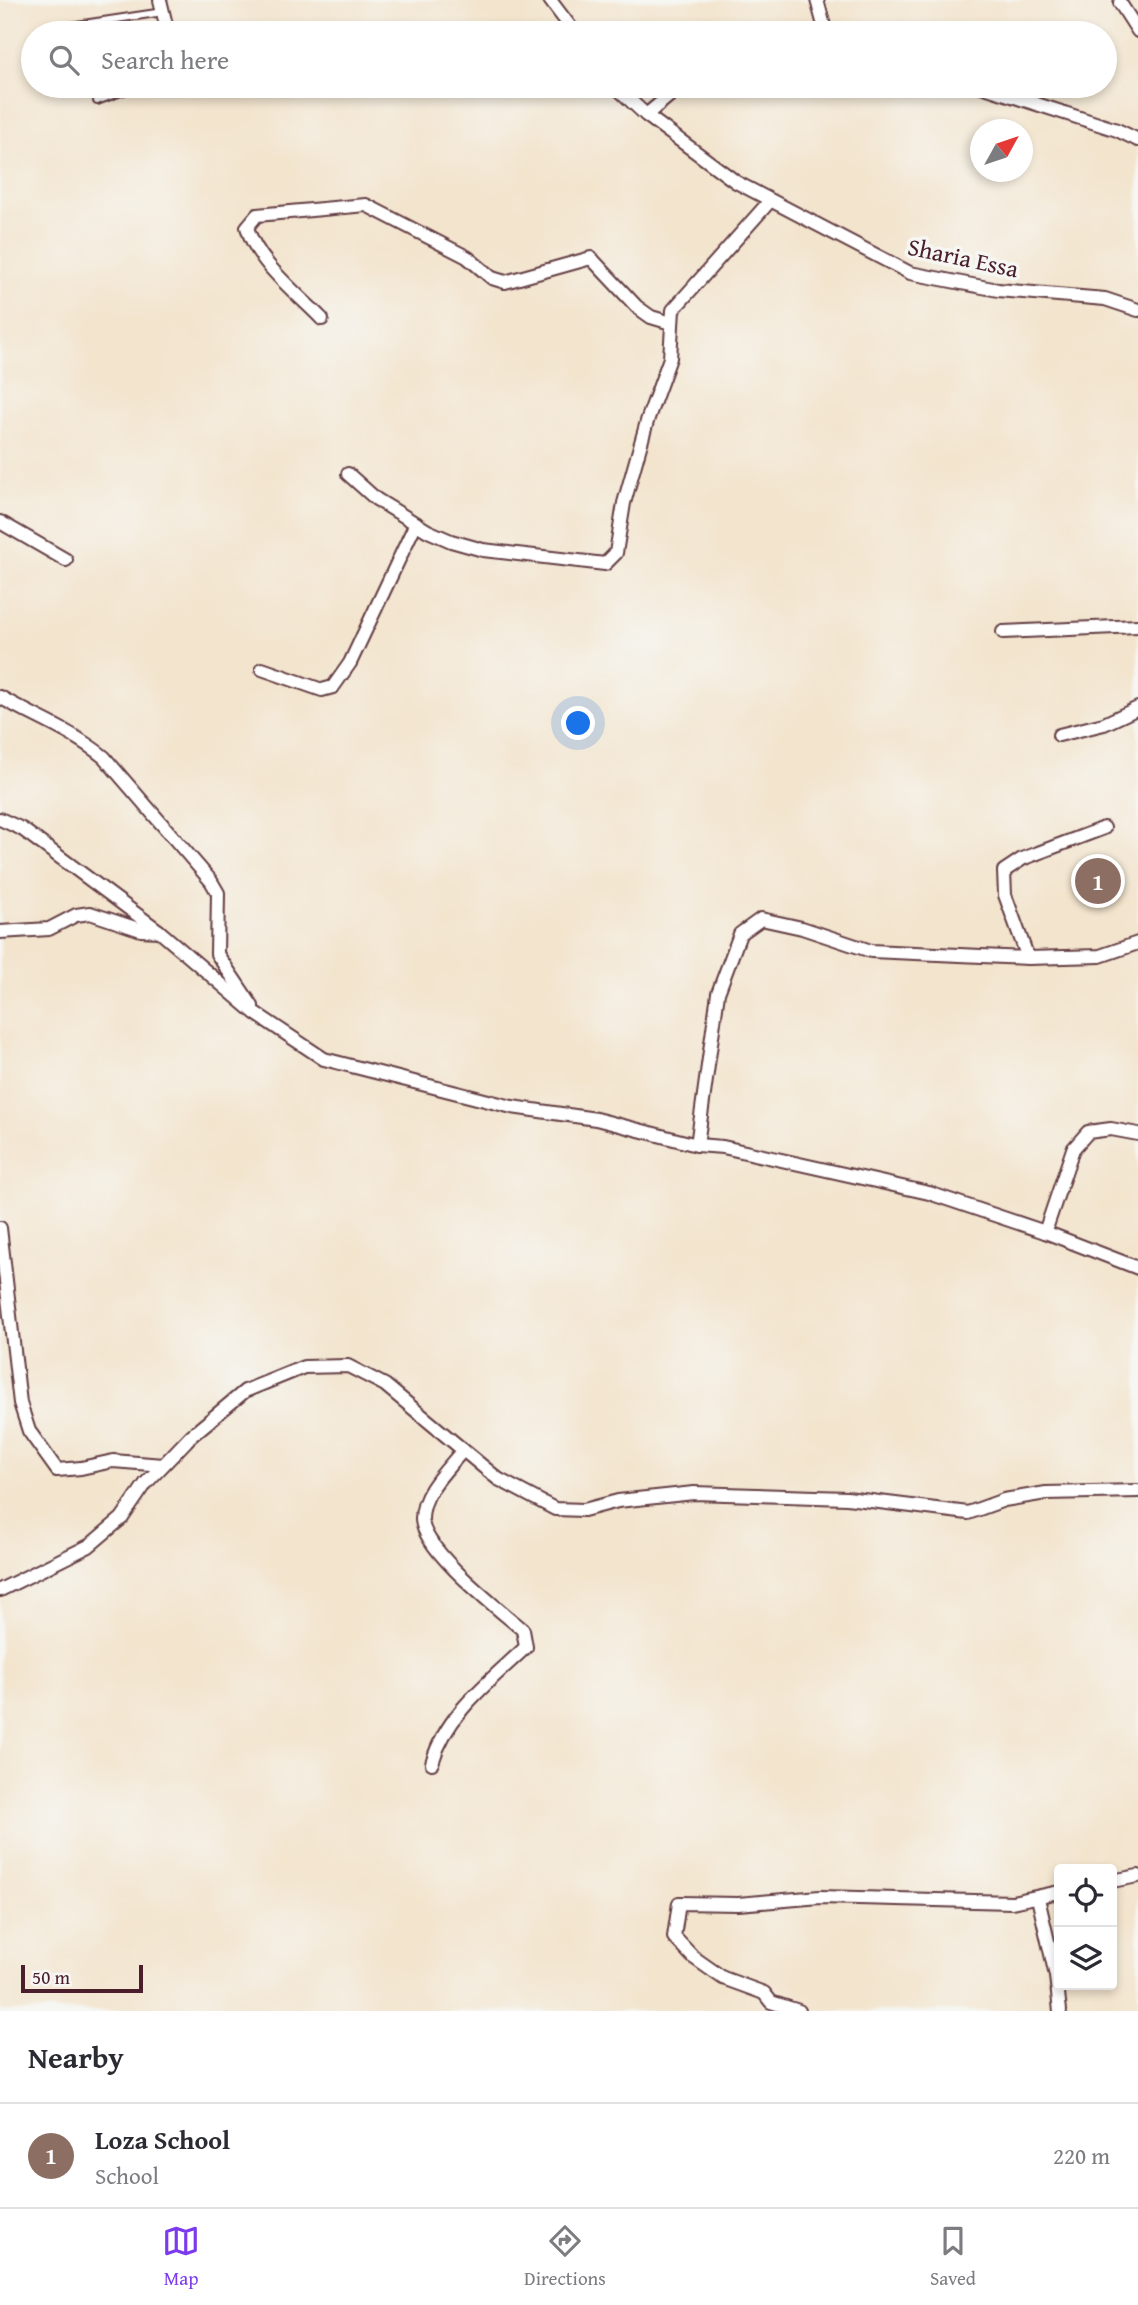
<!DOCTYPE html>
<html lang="en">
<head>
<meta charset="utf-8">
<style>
	body { margin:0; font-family:"Gentium Book Plus",serif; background:#f2f2f3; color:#2b2b33 }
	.controls { position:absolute; right:21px; bottom:21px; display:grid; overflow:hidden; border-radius:7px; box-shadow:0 4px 10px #0003 }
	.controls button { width:63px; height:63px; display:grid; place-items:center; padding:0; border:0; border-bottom:2px solid #e1e1e2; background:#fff; color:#2b2b33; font:35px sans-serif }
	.compass { position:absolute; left:970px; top:119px; width:63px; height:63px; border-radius:50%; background:#fff; box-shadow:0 4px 10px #0003; rotate:50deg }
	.scale { position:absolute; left:21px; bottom:18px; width:122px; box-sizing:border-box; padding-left:7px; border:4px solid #4a1f2b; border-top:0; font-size:19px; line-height:24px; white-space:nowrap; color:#4a1f2b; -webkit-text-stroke:5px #f6f6f2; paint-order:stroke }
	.you { position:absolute; left:579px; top:724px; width:24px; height:24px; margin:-18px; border:5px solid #fff; border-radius:50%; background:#1a73e8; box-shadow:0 0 0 10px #1a73e833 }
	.badge { display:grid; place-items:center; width:46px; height:46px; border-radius:50%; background:#7c3aed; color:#fff; font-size:23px; font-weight:700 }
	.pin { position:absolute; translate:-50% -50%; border:4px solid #fff; box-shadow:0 2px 7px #0006 }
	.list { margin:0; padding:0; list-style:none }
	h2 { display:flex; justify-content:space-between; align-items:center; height:91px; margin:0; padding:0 28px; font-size:30px }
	h2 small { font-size:23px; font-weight:400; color:#7c7c81 }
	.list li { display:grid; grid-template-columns:46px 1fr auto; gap:21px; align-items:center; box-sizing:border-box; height:105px; padding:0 28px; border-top:2px solid #e1e1e2 }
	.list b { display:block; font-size:26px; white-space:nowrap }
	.list p { margin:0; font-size:23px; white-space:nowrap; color:#7c7c81 }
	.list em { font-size:23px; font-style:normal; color:#7c7c81 }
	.icon { flex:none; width:38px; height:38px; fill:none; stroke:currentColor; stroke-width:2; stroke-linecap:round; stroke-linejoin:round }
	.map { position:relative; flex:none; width:1138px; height:2011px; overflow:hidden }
	.search { position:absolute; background:#fff; box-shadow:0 4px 10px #0003; left:21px; right:21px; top:21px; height:77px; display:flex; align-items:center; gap:18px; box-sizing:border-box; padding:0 24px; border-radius:38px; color:#7c7c81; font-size:26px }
	.sheet { height:196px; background:#fff }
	nav { display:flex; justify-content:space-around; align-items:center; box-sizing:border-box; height:98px; border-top:2px solid #e1e1e2; background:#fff; font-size:19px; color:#7c7c81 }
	nav a { display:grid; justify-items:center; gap:4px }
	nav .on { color:#7c3aed }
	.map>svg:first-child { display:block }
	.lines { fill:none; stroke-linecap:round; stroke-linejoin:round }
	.lane-casing { stroke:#633d43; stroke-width:10 }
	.street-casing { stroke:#633d43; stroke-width:16 }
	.lane { stroke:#fff; stroke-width:6 }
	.street { stroke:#fff; stroke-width:12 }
	.labels { text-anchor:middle; stroke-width:7; stroke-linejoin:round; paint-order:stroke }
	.street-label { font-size:24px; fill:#4a1f2b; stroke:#f6f6f2 }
</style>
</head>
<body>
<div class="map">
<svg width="1138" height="2011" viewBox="0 0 1138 2011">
	<rect width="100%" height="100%" fill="#f6f6f2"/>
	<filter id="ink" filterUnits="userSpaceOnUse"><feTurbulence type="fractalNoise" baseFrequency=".0143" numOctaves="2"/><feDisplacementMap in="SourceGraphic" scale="14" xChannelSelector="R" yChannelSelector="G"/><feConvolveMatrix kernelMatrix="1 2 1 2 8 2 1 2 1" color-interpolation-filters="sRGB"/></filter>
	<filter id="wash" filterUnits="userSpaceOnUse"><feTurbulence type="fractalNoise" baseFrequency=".00686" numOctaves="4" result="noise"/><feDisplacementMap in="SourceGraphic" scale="28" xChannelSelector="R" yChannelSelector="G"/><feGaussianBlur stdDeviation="1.57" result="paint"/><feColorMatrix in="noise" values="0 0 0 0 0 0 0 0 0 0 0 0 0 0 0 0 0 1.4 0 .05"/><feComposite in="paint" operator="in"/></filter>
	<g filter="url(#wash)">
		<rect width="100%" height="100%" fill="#f3e4cd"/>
	</g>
	<g filter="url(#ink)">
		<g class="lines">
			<g class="lane-casing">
				<g id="lane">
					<path d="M70,26l93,-14"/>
					<path d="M97,101l40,-15"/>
				</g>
			</g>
			<g class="street-casing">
				<g id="street">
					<path d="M160,0l8,33"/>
					<path d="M550,0l25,33"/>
					<path d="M817,0l9,33"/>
					<path d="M1120,3l18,28"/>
					<path d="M615,86l31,29 90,67 174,91 88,17 107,9 33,11"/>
					<path d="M981,86l136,44 21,10"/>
					<path d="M646,115l29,-24 20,-5"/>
					<path d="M322,319c-25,-26 -65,-56 -75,-92l10,-12 109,-10 101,52 25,21 13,4 86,-24 46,49 14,10 20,6"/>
					<path d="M348,474l28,25 52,32 23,10 32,9 122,14 11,-11 8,-50 24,-85 22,-60 3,-48 96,-108"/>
					<path d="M0,522l66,38"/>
					<path d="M1003,632l135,-6"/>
					<path d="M262,669l60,21 11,-3 17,-24 66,-140"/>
					<path d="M0,697c36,21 69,32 104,60l107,124 7,12 -1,61 35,52"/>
					<path d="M1059,735l45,-11 34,-16"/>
					<path d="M0,819l22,10 137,102 96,82 69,46 188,48 84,12 101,26 26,2 206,46 116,39 93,36"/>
					<path d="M0,932l49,-3 27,-14 14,-2 51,17 18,1"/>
					<path d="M1028,958l-23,-63 -1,-24 18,-12 82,-31"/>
					<path d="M697,1145l21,-152 22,-59 21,-15 41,9 69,23 157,7 72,-2 38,-13"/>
					<path d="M0,1228l20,175 9,28 28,39 24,-2 32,-7 50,4"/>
					<path d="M1045,1232l28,-83 15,-17 23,-3 27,5"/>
					<path d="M0,1590l89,-44 33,-28 24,-35 45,-47 54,-45 59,-24 44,-1 37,19 113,94 57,30 29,1 34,-9 76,-8 153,5 121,15 36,-13 42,-7 92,-2"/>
					<path d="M432,1763c14,-49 58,-82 94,-116l-3,-17c-23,-20 -101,-80 -101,-111 0,-27 25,-49 41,-69"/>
					<path d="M1112,1881l26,-5"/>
					<path d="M1038,1898l18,78 4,35"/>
					<path d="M799,2011l-28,-9 -7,-9 -41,-15 -30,-21 -19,-20 5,-34 59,1 82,-7 192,5 47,-10"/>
				</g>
			</g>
			<use href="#lane" class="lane"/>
			<use href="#street" class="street"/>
		</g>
	</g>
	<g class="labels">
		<g class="street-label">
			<text transform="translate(963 258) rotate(12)" y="8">Sharia Essa</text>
		</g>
	</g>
</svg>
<div class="controls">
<button><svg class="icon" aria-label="locate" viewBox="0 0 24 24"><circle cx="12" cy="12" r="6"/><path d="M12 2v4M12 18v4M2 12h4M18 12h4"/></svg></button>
<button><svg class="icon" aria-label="layers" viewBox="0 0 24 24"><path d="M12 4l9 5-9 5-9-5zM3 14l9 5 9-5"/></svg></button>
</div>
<svg class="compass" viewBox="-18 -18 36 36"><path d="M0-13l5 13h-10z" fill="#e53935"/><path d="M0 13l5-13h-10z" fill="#7c7c81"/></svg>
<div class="scale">50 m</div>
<div class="you"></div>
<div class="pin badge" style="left:1098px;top:881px;background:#8d6e63">1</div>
<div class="search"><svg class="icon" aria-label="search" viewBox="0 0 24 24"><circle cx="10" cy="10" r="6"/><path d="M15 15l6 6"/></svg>Search here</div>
</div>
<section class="sheet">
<h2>Nearby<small></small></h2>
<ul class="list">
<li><span class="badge" style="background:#8d6e63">1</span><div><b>Loza School</b><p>School</p></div><em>220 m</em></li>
</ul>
</section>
<nav>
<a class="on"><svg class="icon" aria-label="map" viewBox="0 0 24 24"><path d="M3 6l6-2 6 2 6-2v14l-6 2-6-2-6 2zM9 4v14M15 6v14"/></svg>Map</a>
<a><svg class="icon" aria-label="directions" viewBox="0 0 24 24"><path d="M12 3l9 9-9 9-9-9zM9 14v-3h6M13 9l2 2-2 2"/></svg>Directions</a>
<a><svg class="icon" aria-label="saved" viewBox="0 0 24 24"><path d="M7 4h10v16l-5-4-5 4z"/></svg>Saved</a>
</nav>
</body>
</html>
